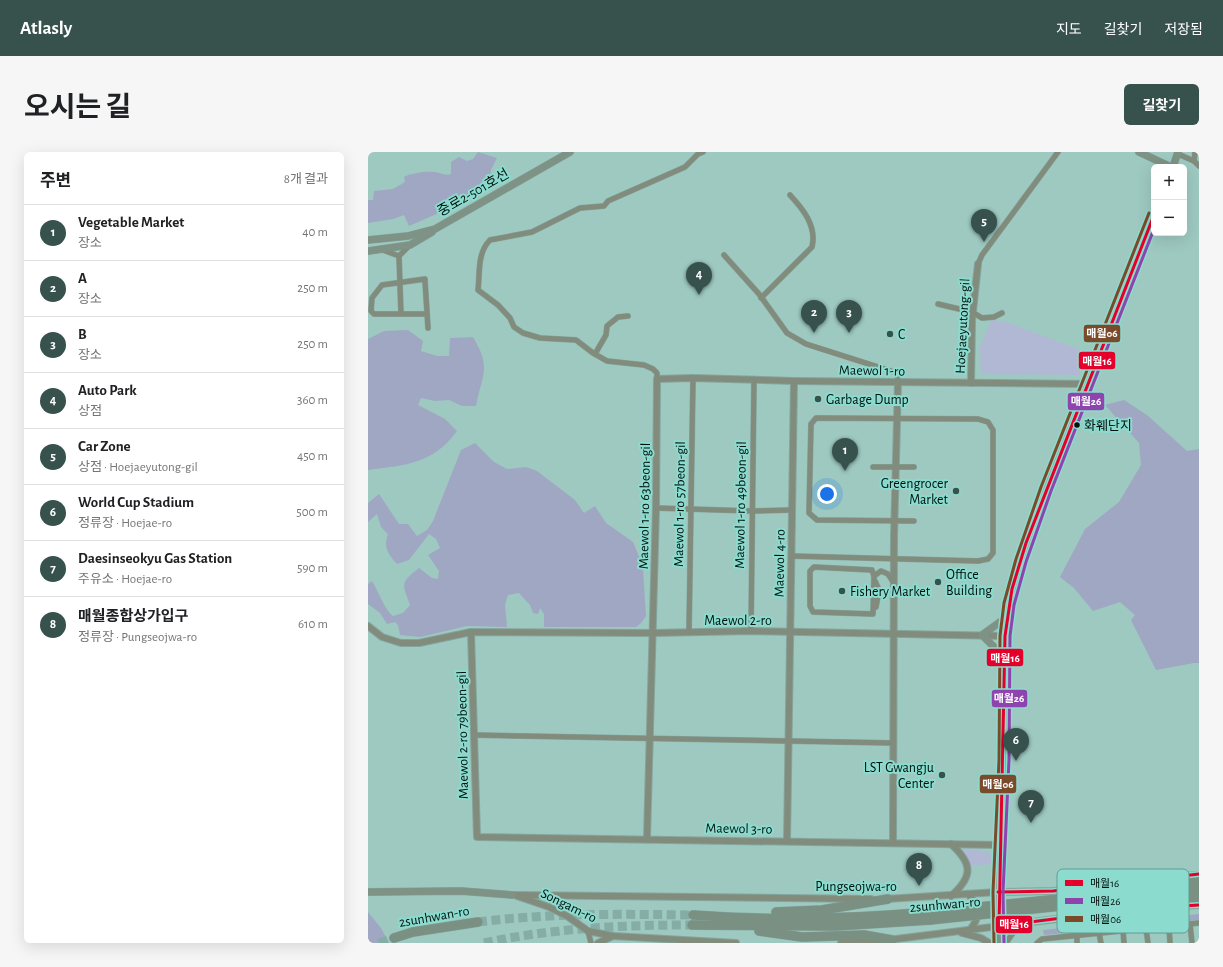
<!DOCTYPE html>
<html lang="ko">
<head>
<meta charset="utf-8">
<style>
	body { margin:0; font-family:"Alegreya Sans","Noto Sans KR",sans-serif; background:#f6f6f6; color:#202124 }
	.controls { position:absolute; right:12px; top:12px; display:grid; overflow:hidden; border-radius:6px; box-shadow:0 4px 16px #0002 }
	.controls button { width:36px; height:36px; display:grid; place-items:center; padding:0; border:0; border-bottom:1px solid #e0e0e0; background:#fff; color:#202124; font:20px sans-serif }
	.you { position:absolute; left:459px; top:342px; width:14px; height:14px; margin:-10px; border:3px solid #fff; border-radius:50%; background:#1a73e8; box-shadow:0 0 0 6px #1a73e833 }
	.badge { display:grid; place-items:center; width:26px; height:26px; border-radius:50%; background:#37514d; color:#fff; font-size:13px; font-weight:700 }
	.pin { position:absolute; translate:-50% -33px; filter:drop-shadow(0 1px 2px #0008) }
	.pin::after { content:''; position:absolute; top:21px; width:14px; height:12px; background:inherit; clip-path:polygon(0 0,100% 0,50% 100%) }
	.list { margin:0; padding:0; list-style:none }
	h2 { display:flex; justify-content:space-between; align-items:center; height:52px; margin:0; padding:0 16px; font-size:17px }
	h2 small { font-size:13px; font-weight:400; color:#757577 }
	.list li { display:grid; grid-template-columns:26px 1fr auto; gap:12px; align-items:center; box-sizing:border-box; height:56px; padding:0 16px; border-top:1px solid #e0e0e0 }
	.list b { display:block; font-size:15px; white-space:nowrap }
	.list p { margin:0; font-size:13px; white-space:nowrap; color:#757577 }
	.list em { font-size:13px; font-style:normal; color:#757577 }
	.map { position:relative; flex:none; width:831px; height:791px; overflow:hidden; border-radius:6px }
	header { display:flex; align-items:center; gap:24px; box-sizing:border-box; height:56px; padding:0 20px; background:#37514d; color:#fff }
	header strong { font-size:19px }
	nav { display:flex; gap:22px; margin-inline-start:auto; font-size:14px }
	.intro { display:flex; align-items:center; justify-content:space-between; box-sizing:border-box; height:96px; padding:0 24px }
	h1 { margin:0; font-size:28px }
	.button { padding:10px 18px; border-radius:6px; background:#37514d; color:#fff; font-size:14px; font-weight:700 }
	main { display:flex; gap:24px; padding:0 24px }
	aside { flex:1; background:#fff; border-radius:6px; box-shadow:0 4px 16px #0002 }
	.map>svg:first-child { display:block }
	.green { fill:#b1b8d4 }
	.forest { fill:#a0a7c2 }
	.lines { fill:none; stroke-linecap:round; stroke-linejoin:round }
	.trunk-tunnel { stroke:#85ada6; stroke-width:9; stroke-dasharray:9 4.5; stroke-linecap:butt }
	.minor-casing { stroke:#84a59e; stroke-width:6 }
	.tertiary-casing { stroke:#84a59e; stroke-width:8 }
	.secondary-casing { stroke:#84a59e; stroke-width:8 }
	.trunk-casing { stroke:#84a59e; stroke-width:10 }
	.minor { stroke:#818c7d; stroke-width:5 }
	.tertiary { stroke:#818c7d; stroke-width:6 }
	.secondary { stroke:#7e9385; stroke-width:7 }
	.trunk { stroke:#7a9082; stroke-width:9 }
	.trunk-bridge-casing { stroke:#84a59e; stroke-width:10; stroke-linecap:butt }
	.trunk-bridge { stroke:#7a9082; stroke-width:9 }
	.bus-1-casing { stroke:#8bdbce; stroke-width:6 }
	.bus-2-casing { stroke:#8bdbce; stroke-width:6 }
	.bus-3-casing { stroke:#8bdbce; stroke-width:6 }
	.bus-1 { stroke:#e4002b; stroke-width:3 }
	.bus-2 { stroke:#8e44ad; stroke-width:3 }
	.bus-3 { stroke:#7a4b2a; stroke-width:3 }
	.poi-dot { fill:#37514d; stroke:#8bdbce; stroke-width:1.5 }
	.bus-dot { fill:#00110e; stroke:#8bdbce; stroke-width:1.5 }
	.labels { text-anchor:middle; stroke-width:4; stroke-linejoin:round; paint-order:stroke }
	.bus-label { font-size:13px; fill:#00110e; stroke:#8bdbce; text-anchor:start }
	.street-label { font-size:14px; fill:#00110e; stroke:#8bdbce }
	.poi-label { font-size:14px; fill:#00110e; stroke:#8bdbce; text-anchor:start }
	.key { fill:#8bdbce; stroke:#619e94; stroke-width:1 }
	.key-label { font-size:11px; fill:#00110e }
	.line-badge { stroke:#8bdbce; stroke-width:1.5 }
	.badge-label { font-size:11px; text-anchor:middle; font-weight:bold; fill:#fff }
</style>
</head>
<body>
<header>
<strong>Atlasly</strong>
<nav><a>지도</a><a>길찾기</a><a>저장됨</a></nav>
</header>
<div class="intro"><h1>오시는 길</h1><a class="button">길찾기</a></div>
<main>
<aside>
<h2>주변<small>8개 결과</small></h2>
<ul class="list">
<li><span class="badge">1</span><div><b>Vegetable Market</b><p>장소</p></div><em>40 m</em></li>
<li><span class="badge">2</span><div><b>A</b><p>장소</p></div><em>250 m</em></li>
<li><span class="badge">3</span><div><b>B</b><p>장소</p></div><em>250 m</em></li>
<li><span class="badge">4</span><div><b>Auto Park</b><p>상점</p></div><em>360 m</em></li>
<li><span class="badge">5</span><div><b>Car Zone</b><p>상점 · Hoejaeyutong-gil</p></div><em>450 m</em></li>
<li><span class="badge">6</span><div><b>World Cup Stadium</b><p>정류장 · Hoejae-ro</p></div><em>500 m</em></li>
<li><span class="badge">7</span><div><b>Daesinseokyu Gas Station</b><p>주유소 · Hoejae-ro</p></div><em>590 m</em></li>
<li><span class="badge">8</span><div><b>매월종합상가입구</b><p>정류장 · Pungseojwa-ro</p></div><em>610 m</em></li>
</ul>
</aside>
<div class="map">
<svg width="831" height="791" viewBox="0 0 831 791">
	<rect width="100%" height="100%" fill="#9dc9c1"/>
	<g class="green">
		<path d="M624,167l8,4 1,-3 85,32 -7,23 -98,-1 -1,-27z"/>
		<path d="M593,698h15l12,2 3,5v7l-26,2z"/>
	</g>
	<g class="forest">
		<path d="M110,0l19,6 -6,12 -2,13 -25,14 -7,8 -48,21 -5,-11 -11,4 -25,4v-23h5l1,-9 19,-2 12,-7 -1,-5c6,-4 24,-6 31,-5 7,1 9,4 16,2v-12l8,-5 8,4 6,-2z"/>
		<path d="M40,178l15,11 -2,10 16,5h12l1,-18 23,-1c19,32 9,37 3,69h-14l-13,-6 -14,1 -14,-3 -3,7 27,14 12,12c-24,33 -51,34 -89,39v-131l16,-8z"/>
		<path d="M756,248l23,15 40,36 12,-2v214h-5l-38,7 -25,-50 4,-5 -15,-13 -27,9 -19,-23 -14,-11 25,-48 34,-27 22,-37 -2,-22 -34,-38z"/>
		<path d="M107,291l19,19 13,7 19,-2 11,4 38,29 9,13 11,-7 11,17 27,19 7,17 3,11 3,46 -5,7 -5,4h-92v-13l-4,-6 -2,6 -5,-1 -3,-8 -11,-12 -11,2 -3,10 2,22 -40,-1 -47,11 -20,-2 -2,-10 -3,-3 -8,2 -7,-11 -12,-9v-20l4,-3c7,11 12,28 21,35l10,-3 7,-8c-8,-22 -10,-22 9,-37l13,10 6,1 1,-8 -11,-16 12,-7 -4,-9 -7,-5 -20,26 -12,4c-9,-10 -14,-17 -9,-30l-7,-7 -4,-13 -9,8v-19l11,-9 20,30h9l9,12 10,-6 6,-9 28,-71z"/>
		<path d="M0,760l13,16 8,15h-21z"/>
		<path d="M831,762v6l-155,15 -1,-5z"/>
	</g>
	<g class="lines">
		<g class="trunk-tunnel">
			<path d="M110,770c72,-9 143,-8 215,-7"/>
			<path d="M11,791l15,-5"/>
			<path d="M116,791c69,-15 138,-18 208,-18"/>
		</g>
		<g class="minor-casing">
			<g id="minor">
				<path d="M827,0l-1,9 5,5"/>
				<path d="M810,2l16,7"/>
				<path d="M15,98l16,6"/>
				<path d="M356,103l35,39 28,39 19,11 91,29 1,9"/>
				<path d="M610,112l4,-9 76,-103"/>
				<path d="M393,146l51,-51c5,-21 -9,-38 -22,-52"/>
				<path d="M570,152l34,8 10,6 12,-1 8,-4"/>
				<path d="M33,162l-2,-58 10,-10"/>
				<path d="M59,162h-53l-3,-3 1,-13 10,-13 43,-6v2l3,47"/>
				<path d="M227,202l11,-19 1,-9 11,-9 10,-1"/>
				<path d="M289,227v-6l-4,-4 -9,-4 -37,-4 -14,-8 -17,-13 -36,-2 -17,-5 -9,-6 -4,-9 -12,-13 -20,-15c2,-17 -1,-37 12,-50l42,-8 48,-24 24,-2 4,-5 77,-34 13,-13 5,-2"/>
				<path d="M505,315h41"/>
				<path d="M288,356l96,3 39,-1"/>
				<path d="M423,404l187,5 10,-2 5,-6v-123l-5,-8 -10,-3 -162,-1 -5,6 -2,89 8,7 97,1"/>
				<path d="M446,415l58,3 2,6 -1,38 -60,-2 -3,-6v-35z"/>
				<path d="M506,424l7,-5 7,3 6,9"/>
				<path d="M507,429l4,9 -3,17"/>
				<path d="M383,479l3,-252"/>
				<path d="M321,480l4,-254"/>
				<path d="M106,583l420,8"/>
				<path d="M822,772l2,19"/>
				<path d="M801,775l1,16"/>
				<path d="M778,777l2,14"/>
				<path d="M755,778l1,13"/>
				<path d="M220,779l3,12"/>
				<path d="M731,781l2,10"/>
				<path d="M709,783v8"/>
				<path d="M638,791l7,-10 14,-9"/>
				<path d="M669,791l5,-4 157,-16"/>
			</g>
		</g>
		<g class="tertiary-casing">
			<g id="tertiary">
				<path d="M603,231l1,-63 6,-56"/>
				<path d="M0,474l14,11 19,6h18l52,-11 182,1 98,-2 254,5"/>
				<path d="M103,480l6,205 523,8"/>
				<path d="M279,686l9,-330 1,-129 36,-1 101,3 294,3"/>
				<path d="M419,689l7,-460"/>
				<path d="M525,691l1,-307 4,-154"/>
				<path d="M583,692c21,19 23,32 0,52"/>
				<path d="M600,742c13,14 13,21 2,36"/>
				<path d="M144,743l359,4"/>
				<path d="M149,744l32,11 18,9 21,15 25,5 123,7"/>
				<path d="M518,747l112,-7 55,-1 105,-12"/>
				<path d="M798,755l33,-2"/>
				<path d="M594,781l19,5 8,5"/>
				<path d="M520,788l249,-31"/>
				<path d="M230,791l15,-7"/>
				<path d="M473,791l38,-2"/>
			</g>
		</g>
		<g class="secondary-casing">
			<g id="secondary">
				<path d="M771,0l32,15"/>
				<path d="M805,15l5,-15"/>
				<path d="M0,88l40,-4 27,-7 135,-77"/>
				<path d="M0,99l42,-6 22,-13"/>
				<path d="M637,506l-23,-23 25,-18"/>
				<path d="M0,740l93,-1 51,4"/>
				<path d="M631,791l-1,-51 6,-132 1,-124 4,-32 12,-43 25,-72 108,-274"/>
			</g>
		</g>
		<g class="trunk-casing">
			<g id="trunk">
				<path d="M787,727l44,-3"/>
				<path d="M711,745l120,-13"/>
				<path d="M712,752l119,-12"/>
				<path d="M766,757l6,-3 59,-7"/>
				<path d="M408,760l46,-2 66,-11"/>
				<path d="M325,763c79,6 158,4 236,-3"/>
				<path d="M324,773l144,1 94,-6"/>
				<path d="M391,779l43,6 62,-2 28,5"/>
				<path d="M26,786l19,-6 65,-10"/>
			</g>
		</g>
		<use href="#minor" class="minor"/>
		<use href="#tertiary" class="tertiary"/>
		<use href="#secondary" class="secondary"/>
		<use href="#trunk" class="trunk"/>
		<g class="trunk-bridge-casing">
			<g id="trunk-bridge">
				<path d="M561,760l150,-15"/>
				<path d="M562,768l150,-16"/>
			</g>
		</g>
		<use href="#trunk-bridge" class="trunk-bridge"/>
		<g class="bus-1-casing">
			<g id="bus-1">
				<path d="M786,63l-128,328 -14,46 -7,47 -6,290 135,-17 65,-4"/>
				<path d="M630,740l55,-1 146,-17"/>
			</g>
		</g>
		<g class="bus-2-casing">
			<path id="bus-2" d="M636,791l-1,-51 6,-132 1,-124 4,-31 12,-43 25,-71 103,-262"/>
		</g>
		<g class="bus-3-casing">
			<path id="bus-3" d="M626,791l-1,-51 6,-132 1,-124 4,-33 12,-44 25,-72 108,-274"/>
		</g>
		<use href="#bus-1" class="bus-1"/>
		<use href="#bus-2" class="bus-2"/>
		<use href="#bus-3" class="bus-3"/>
	</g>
	<g class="poi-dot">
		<circle cx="522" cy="182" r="4"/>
		<circle cx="450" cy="247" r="4"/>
		<circle cx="588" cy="339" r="4"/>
		<circle cx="570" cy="430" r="4"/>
		<circle cx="474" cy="439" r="4"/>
		<circle cx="574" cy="623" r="4"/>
	</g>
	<circle class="bus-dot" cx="709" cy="273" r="3.5"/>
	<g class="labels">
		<g class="bus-label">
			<text x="716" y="278">화훼단지</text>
		</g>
		<g class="street-label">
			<text transform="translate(105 40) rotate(-30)" y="5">중로2-501호선</text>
			<text transform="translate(594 174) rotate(-87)" y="5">Hoejaeyutong-gil</text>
			<text transform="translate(504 218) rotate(1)" y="5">Maewol 1-ro</text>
			<text transform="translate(311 352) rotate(-89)" y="5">Maewol 1-ro 57beon-gil</text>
			<text transform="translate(372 353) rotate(-89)" y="5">Maewol 1-ro 49beon-gil</text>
			<text transform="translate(276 354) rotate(-89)" y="5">Maewol 1-ro 63beon-gil</text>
			<text transform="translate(411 411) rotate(-89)" y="5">Maewol 4-ro</text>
			<text x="370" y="473">Maewol 2-ro</text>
			<text transform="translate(94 583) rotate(-91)" y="5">Maewol 2-ro 79beon-gil</text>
			<text transform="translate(371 676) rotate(1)" y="5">Maewol 3-ro</text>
			<text x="488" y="739">Pungseojwa-ro</text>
			<text transform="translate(577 752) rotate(-5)" y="5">2sunhwan-ro</text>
			<text transform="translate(201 753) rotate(26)" y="5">Songam-ro</text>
			<text transform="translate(66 764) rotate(-10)" y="5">2sunhwan-ro</text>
		</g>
		<g class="poi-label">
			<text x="530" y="187">C</text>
			<text x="458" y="252">Garbage Dump</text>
			<text x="580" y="336" text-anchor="end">Greengrocer<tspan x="580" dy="16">Market</tspan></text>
			<text x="578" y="427">Office<tspan x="578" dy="16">Building</tspan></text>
			<text x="482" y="444">Fishery Market</text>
			<text x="566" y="620" text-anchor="end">LST Gwangju<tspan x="566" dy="16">Center</tspan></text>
		</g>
	</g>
	<rect x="689" y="717" width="132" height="64" rx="6" class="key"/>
	<rect x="697" y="728" width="18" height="6" fill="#e4002b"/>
	<rect x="697" y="746" width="18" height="6" fill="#8e44ad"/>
	<rect x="697" y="764" width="18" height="6" fill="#7a4b2a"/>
	<g class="key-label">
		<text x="722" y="735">매월16</text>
		<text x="722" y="753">매월26</text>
		<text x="722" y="771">매월06</text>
	</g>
	<g class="line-badge">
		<rect x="715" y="172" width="38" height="19" rx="4" fill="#7a4b2a"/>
		<rect x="710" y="199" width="38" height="19" rx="4" fill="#e4002b"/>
		<rect x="699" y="240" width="38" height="19" rx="4" fill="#8e44ad"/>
		<rect x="618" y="496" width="38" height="19" rx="4" fill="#e4002b"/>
		<rect x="623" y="537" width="37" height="19" rx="4" fill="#8e44ad"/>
		<rect x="611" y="622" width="38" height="20" rx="4" fill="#7a4b2a"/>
		<rect x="627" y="763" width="38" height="19" rx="4" fill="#e4002b"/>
	</g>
	<g class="badge-label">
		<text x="734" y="185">매월06</text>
		<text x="729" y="213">매월16</text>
		<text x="718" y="253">매월26</text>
		<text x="637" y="510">매월16</text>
		<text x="641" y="550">매월26</text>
		<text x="630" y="636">매월06</text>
		<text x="646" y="776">매월16</text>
	</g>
</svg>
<div class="controls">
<button>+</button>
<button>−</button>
</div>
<div class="you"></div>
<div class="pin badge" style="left:477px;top:319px">1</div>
<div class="pin badge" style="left:446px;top:181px">2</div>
<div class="pin badge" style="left:481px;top:181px">3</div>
<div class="pin badge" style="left:331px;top:143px">4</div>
<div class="pin badge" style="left:616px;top:90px">5</div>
<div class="pin badge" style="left:648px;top:609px">6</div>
<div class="pin badge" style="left:663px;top:671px">7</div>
<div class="pin badge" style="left:551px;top:734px">8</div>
</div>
</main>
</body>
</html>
